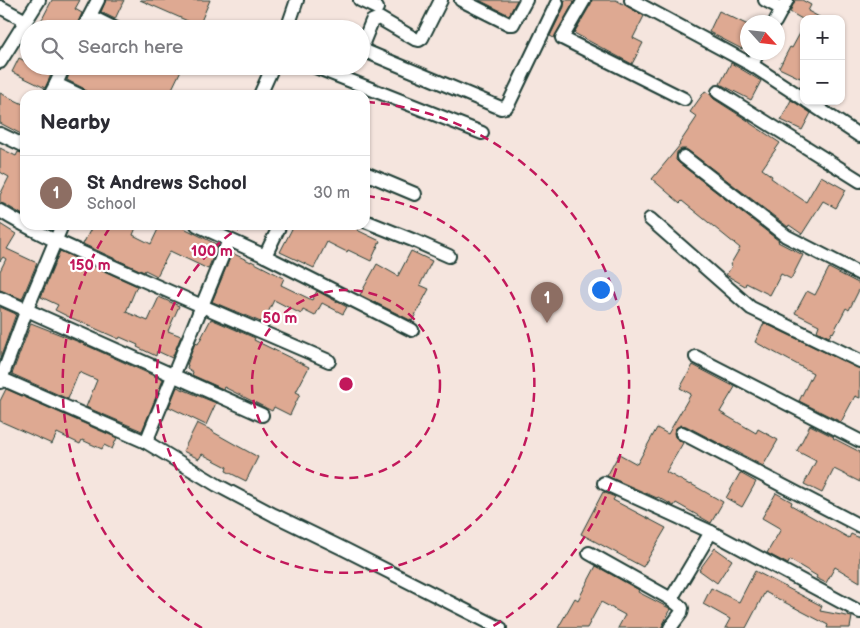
<!DOCTYPE html>
<html lang="en">
<head>
<meta charset="utf-8">
<style>
	body { margin:0; font-family:"Balsamiq Sans",sans-serif; background:#f2f2f3; color:#2b2b33 }
	.controls { position:absolute; right:15px; top:15px; display:grid; overflow:hidden; border-radius:10px; box-shadow:0 1px 4px #0004 }
	.controls button { width:45px; height:45px; display:grid; place-items:center; padding:0; border:0; border-bottom:1px solid #e1e1e2; background:#fff; color:#2b2b33; font:25px sans-serif }
	.compass { position:absolute; left:740px; top:15px; width:45px; height:45px; border-radius:50%; background:#fff; box-shadow:0 1px 4px #0004; rotate:117deg }
	.you { position:absolute; left:600px; top:289px; width:18px; height:18px; margin:-12px; border:4px solid #fff; border-radius:50%; background:#1a73e8; box-shadow:0 0 0 8px #1a73e833 }
	.badge { display:grid; place-items:center; width:32px; height:32px; border-radius:50%; background:#ea580c; color:#fff; font-size:16px; font-weight:700 }
	.pin { position:absolute; translate:-50% -41px; filter:drop-shadow(0 1px 2px #0008) }
	.pin::after { content:''; position:absolute; top:26px; width:18px; height:15px; background:inherit; clip-path:polygon(0 0,100% 0,50% 100%) }
	.list { margin:0; padding:0; list-style:none }
	h2 { display:flex; justify-content:space-between; align-items:center; height:65px; margin:0; padding:0 20px; font-size:21px }
	h2 small { font-size:16px; font-weight:400; color:#7c7c81 }
	.list li { display:grid; grid-template-columns:32px 1fr auto; gap:15px; align-items:center; box-sizing:border-box; height:75px; padding:0 20px; border-top:1px solid #e1e1e2 }
	.list b { display:block; font-size:19px; white-space:nowrap }
	.list p { margin:0; font-size:16px; white-space:nowrap; color:#7c7c81 }
	.list em { font-size:16px; font-style:normal; color:#7c7c81 }
	.icon { flex:none; width:28px; height:28px; fill:none; stroke:currentColor; stroke-width:2; stroke-linecap:round; stroke-linejoin:round }
	.map { position:relative; flex:none; width:860px; height:628px; overflow:hidden }
	.search { position:absolute; background:#fff; box-shadow:0 1px 4px #0004; left:20px; top:20px; width:350px; height:55px; display:flex; align-items:center; gap:12px; box-sizing:border-box; padding:0 18px; border-radius:28px; color:#7c7c81; font-size:19px }
	.panel { position:absolute; background:#fff; box-shadow:0 1px 4px #0004; left:20px; top:90px; width:350px; height:140px; border-radius:15px }
	.map>svg:first-child { display:block }
	.building { fill:#dea992; stroke:#1f3d34 }
	.lines { fill:none; stroke-linecap:round; stroke-linejoin:round }
	.minor-casing { stroke:#1f3d34; stroke-width:16 }
	.minor { stroke:#fff; stroke-width:12 }
	.ring { fill:none; stroke:#c2185b; stroke-width:2.5; stroke-dasharray:9 6 }
	.centre { fill:#c2185b; stroke:#fff; stroke-width:2.5 }
	.ring-label { font-size:15px; text-anchor:middle; font-weight:bold; fill:#c2185b; stroke:#fff; stroke-width:4.5; stroke-linejoin:round; paint-order:stroke }
</style>
</head>
<body>
<div class="map">
<svg width="860" height="628" viewBox="0 0 860 628">
	<rect width="100%" height="100%" fill="#f5e5de"/>
	<filter id="ink" filterUnits="userSpaceOnUse"><feTurbulence type="fractalNoise" baseFrequency=".02" numOctaves="2"/><feDisplacementMap in="SourceGraphic" scale="10" xChannelSelector="R" yChannelSelector="G"/><feConvolveMatrix kernelMatrix="1 2 1 2 8 2 1 2 1" color-interpolation-filters="sRGB"/></filter>
	<g filter="url(#ink)">
		<g class="building">
			<path d="M52,0h28l-5,9 7,4 -7,16h-38z"/>
			<path d="M106,0h18l-9,19 -14,-7z"/>
			<path d="M140,0h70l-11,26z"/>
			<path d="M479,0h38l-8,15z"/>
			<path d="M564,0h11l-21,38 -4,-2 14,-29z"/>
			<path d="M592,0h24l28,16 -11,22 10,5 -11,21 -58,-31 17,-29z"/>
			<path d="M795,0h7l9,5 -3,6 15,8h-21l-12,-7z"/>
			<path d="M719,11l29,14v14l-6,10 -33,-17z"/>
			<path d="M804,26v45l-4,7 -21,-10 11,-21 2,1z"/>
			<path d="M19,58l10,5v3h26l-10,22 -33,-16z"/>
			<path d="M731,63l30,18 -10,19 -31,-16z"/>
			<path d="M72,66h111l-14,29h-82l-1,-4 -3,-3 -16,-8z"/>
			<path d="M705,91l6,4 3,4 36,23v1l30,20 -18,26 10,7 -1,2 17,12 18,12 15,-26 25,14 -10,18 -13,-7 -21,33 -13,-9 -1,2 -99,-76 -3,-2h-5l-4,3 -1,8 3,3 100,78 -1,1 25,13 -12,24 -10,-5 -11,21 -24,-12 -1,3 -19,-11 6,-9 -2,-1 10,-17 -58,-47 -2,2 -28,-24 28,-34 -1,-1 18,-27 -7,-5z"/>
			<path d="M0,93l25,12v21l-4,8 -21,-11z"/>
			<path d="M791,100l20,13 -9,17 -21,-10z"/>
			<path d="M0,148l16,8 2,-4 7,2v62l-21,-12 -4,-1v-8l9,-18 -9,-5z"/>
			<path d="M0,224l16,10 -9,15 30,14 -15,36 -22,-9v-19l6,-12 -3,-2 -3,4z"/>
			<path d="M93,225h44l-4,10 18,9 9,-19h18l40,20 -10,24 -38,-18 -13,25 -12,-6 -1,2 -61,-28z"/>
			<path d="M294,225h64l1,1 -2,4 23,11 -9,20 -23,-11 -1,2 -20,-10 -13,26 -34,-16z"/>
			<path d="M60,251l77,35 -11,26 22,9 11,-24 20,9 -11,25 13,5 -9,22 -15,-7 -1,5 -19,-9 1,-2 -18,-8 -1,2 -52,-23 -12,-6 3,-5 -17,-8z"/>
			<path d="M411,251l21,10 -12,24 9,4 -17,32 -52,-26 17,-31 21,12z"/>
			<path d="M232,253l19,9v-1l33,17 -3,7 31,15 5,-9 30,16 -4,7 -21,-11 -7,13 -12,-6 -2,4 -27,-14 -11,23 -50,-21h-1z"/>
			<path d="M829,268l31,16v4l-11,22 -3,-2 -13,25 -1,-1 -3,5 -12,-6 2,-6 -24,-12 12,-22 8,4z"/>
			<path d="M0,307l16,7 -16,45z"/>
			<path d="M211,319l44,19 -1,2 55,27 -13,25 4,2 -10,21 -16,-8 -2,4 -48,-24 -1,2 -31,-14 1,-3 -6,-4 1,-3h-1l8,-22 3,1z"/>
			<path d="M31,323l48,19 84,38 -21,51 -56,-24 11,-27 -18,-8 -11,27 -56,-25z"/>
			<path d="M764,323l96,46v29l-5,-2 -14,26 -42,-21 14,-28 -58,-31z"/>
			<path d="M693,365l42,22 -15,25 36,21 2,-4 20,11 -15,26 -35,-19v1l-42,-22 -5,-1 -6,4 -1,4 1,4 8,6 -17,29 24,13 1,-1 32,18 -12,21 -35,-20 -2,3 -16,-9 -1,1 -50,-22 12,-22 18,10 20,-36 11,6 23,-40 -11,-6z"/>
			<path d="M177,387l39,16 -10,22 -37,-18z"/>
			<path d="M6,389l111,49 -5,11 -8,-4 -2,4 -20,-9 -2,4 -23,-11 -5,11 -52,-23v-20z"/>
			<path d="M197,423l16,8v1l23,13 22,12 -12,24 -20,-10 1,-4 -25,-13 -3,5 -16,-8z"/>
			<path d="M810,425l24,12 -1,1 27,14v30l-26,-13 -12,24 -18,-9 12,-23 -19,-10z"/>
			<path d="M740,473l16,9 -14,25 -16,-9z"/>
			<path d="M603,492l12,5 -2,3 53,28 -23,39 -62,-33z"/>
			<path d="M776,493l16,9 -1,3 58,33 2,-4 9,4v44l-25,-15 -9,16 -10,-5 1,-2 -27,-16 -2,4 -21,-11 14,-24 -19,-11z"/>
			<path d="M715,548l17,12 -15,23 -18,-13z"/>
			<path d="M596,566l43,24 -1,2 33,17 -10,19h-43l7,-13 -24,-13 -14,26h-29l17,-30 3,2z"/>
			<path d="M755,571l67,35 -2,5 32,6 -2,11h-23l1,-3 -63,-33 -19,36h-21l5,-9 -27,-15 8,-16 28,14z"/>
		</g>
		<g class="lines">
			<g class="minor-casing">
				<g id="minor">
					<path d="M360,0l17,8"/>
					<path d="M441,0l-19,38 -3,2 -4,-1 -36,-21 -7,3 -9,22 2,8 136,57 5,-1 3,-4 48,-100"/>
					<path d="M461,0l48,24h4l13,-24"/>
					<path d="M584,0l-22,38 122,61"/>
					<path d="M631,0l121,65 6,-13"/>
					<path d="M765,0l17,9"/>
					<path d="M0,7l26,14"/>
					<path d="M90,16l26,13"/>
					<path d="M775,22l12,-22"/>
					<path d="M83,29l15,-29"/>
					<path d="M287,29l10,-29"/>
					<path d="M0,62l39,-62"/>
					<path d="M752,65l52,34"/>
					<path d="M64,66l-8,18 23,11"/>
					<path d="M313,66l169,67"/>
					<path d="M718,92l142,89"/>
					<path d="M50,95l6,-11"/>
					<path d="M260,95l13,-29"/>
					<path d="M807,101l53,35"/>
					<path d="M0,134l25,12"/>
					<path d="M684,157l102,79 74,38"/>
					<path d="M365,173l50,21"/>
					<path d="M0,211c37,23 77,39 116,57 71,32 142,62 213,93"/>
					<path d="M650,219l101,89 109,53"/>
					<path d="M365,221l50,20 34,15"/>
					<path d="M197,225l68,31 147,74"/>
					<path d="M265,256l15,-31"/>
					<path d="M0,298l262,117"/>
					<path d="M696,357l164,84"/>
					<path d="M0,378l146,64 71,43 57,30 72,35 154,78"/>
					<path d="M0,382l27,-73 35,-84"/>
					<path d="M682,433l178,93"/>
					<path d="M146,442l83,-202"/>
					<path d="M604,483l107,49 149,80"/>
					<path d="M589,553l82,46 11,9 -1,5 -11,15"/>
					<path d="M671,599l40,-67"/>
				</g>
			</g>
			<use href="#minor" class="minor"/>
		</g>
	</g>
	<g class="ring">
		<circle cx="346" cy="384" r="94"/>
		<path d="M366 196A189 189 0 1 1 243 225"/>
		<path d="M202 628A283 283 0 0 1 111 226M366 102A283 283 0 0 1 490 628"/>
	</g>
	<circle cx="346" cy="384" r="8" class="centre"/>
	<g class="ring-label">
		<text x="212" y="256">100 m</text>
		<text x="90" y="270">150 m</text>
		<text x="280" y="323">50 m</text>
	</g>
</svg>
<div class="controls">
<button>+</button>
<button>−</button>
</div>
<svg class="compass" viewBox="-18 -18 36 36"><path d="M0-13l5 13h-10z" fill="#e53935"/><path d="M0 13l5-13h-10z" fill="#7c7c81"/></svg>
<div class="you"></div>
<div class="pin badge" style="left:547px;top:323px;background:#8d6e63">1</div>
<div class="search"><svg class="icon" aria-label="search" viewBox="0 0 24 24"><circle cx="10" cy="10" r="6"/><path d="M15 15l6 6"/></svg>Search here</div>
<section class="panel">
<h2>Nearby<small></small></h2>
<ul class="list">
<li><span class="badge" style="background:#8d6e63">1</span><div><b>St Andrews School</b><p>School</p></div><em>30 m</em></li>
</ul>
</section>
</div>
</body>
</html>
